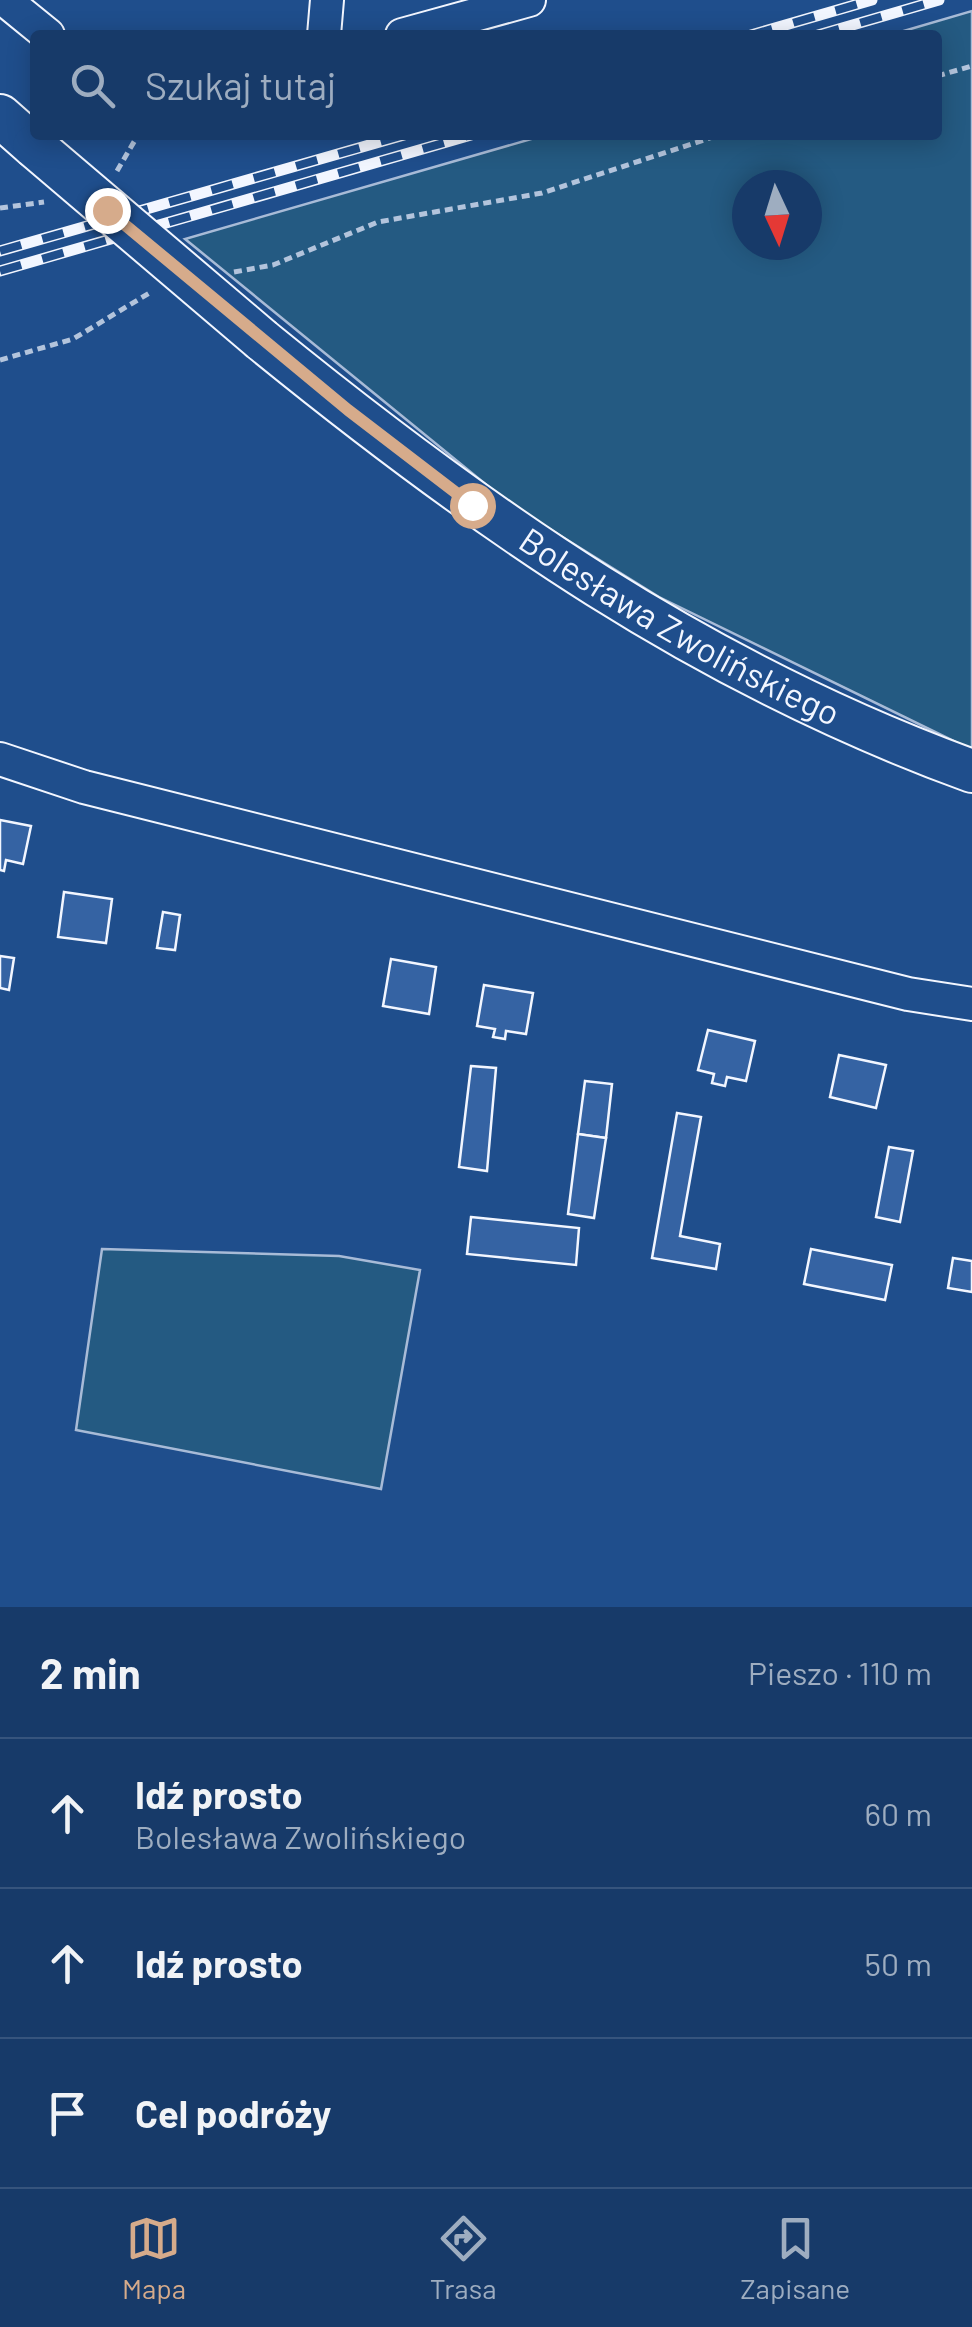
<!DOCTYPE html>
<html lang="pl">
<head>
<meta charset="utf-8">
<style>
	body { margin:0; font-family:Barlow,sans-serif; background:#20416f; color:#f1f3f6 }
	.compass { position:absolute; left:732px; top:170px; width:90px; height:90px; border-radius:50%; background:#173a69; box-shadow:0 5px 25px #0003; rotate:176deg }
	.stop { position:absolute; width:30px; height:30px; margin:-22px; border:8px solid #d6ab8b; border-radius:50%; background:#fff }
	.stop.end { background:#d6ab8b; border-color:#fff; box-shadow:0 2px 10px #0008 }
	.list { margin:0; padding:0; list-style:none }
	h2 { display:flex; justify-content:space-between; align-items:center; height:130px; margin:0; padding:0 40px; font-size:42px }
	h2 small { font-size:32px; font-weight:400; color:#9eadc0 }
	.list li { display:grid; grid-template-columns:65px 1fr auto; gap:30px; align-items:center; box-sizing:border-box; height:150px; padding:0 40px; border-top:2px solid #36547d }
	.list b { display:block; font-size:38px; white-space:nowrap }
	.list p { margin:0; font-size:32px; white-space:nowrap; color:#9eadc0 }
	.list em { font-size:32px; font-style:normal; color:#9eadc0 }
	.icon { flex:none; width:55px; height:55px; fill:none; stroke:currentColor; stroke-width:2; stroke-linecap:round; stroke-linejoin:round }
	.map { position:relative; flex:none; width:972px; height:1607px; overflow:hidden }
	.search { position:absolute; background:#173a69; box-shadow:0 5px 25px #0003; left:30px; right:30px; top:30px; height:110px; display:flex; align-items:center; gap:25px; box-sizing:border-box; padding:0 35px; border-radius:10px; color:#9eadc0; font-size:38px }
	.sheet { height:580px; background:#173a69 }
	nav { display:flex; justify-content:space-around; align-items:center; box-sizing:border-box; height:140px; border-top:2px solid #36547d; background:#173a69; font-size:28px; color:#9eadc0 }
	nav a { display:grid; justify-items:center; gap:5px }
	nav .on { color:#d6ab8b }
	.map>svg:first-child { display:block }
	.green { fill:#245a82; stroke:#a8bbd7; stroke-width:2.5; fill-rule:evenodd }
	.building { fill:#3563a3; stroke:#f2f6ff; stroke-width:2.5 }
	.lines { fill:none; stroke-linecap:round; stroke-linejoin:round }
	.minor-casing { stroke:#f2f6ff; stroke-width:36 }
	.major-casing { stroke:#f2f6ff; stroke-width:46 }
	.path { stroke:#b3c4dc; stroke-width:5; stroke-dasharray:8 5; stroke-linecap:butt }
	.minor { stroke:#1f4e8c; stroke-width:32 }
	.major { stroke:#1f4e8c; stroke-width:42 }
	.rail-casing { stroke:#f2f6ff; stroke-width:11 }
	.rail { stroke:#1f4e8c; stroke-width:8; stroke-dasharray:22; stroke-linecap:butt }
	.major-bridge-casing { stroke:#f2f6ff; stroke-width:46; stroke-linecap:butt }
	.major-bridge { stroke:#1f4e8c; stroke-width:42 }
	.route { stroke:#d6ab8b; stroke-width:12 }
	.labels { text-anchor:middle; stroke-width:8; stroke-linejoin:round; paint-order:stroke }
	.street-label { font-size:35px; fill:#f2f6ff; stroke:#1f4e8c }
</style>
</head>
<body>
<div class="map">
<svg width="972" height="1607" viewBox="0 0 972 1607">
	<rect width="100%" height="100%" fill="#1f4e8c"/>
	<g class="green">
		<path d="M972,11v739l-313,-153 -148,-92 -326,-266 360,-104h392v-100h-47zM747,185h60v60h-60z"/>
		<path d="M102,1249l237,7 81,14 -39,219 -305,-59z"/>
	</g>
	<g class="building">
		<path d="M0,820l31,6 -8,38 -17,-4 -2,11 -4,-1z"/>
		<path d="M64,892l48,7 -6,44 -48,-6z"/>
		<path d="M163,912l17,3 -5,35 -18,-2z"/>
		<path d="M0,956l14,2 -5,32 -9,-2z"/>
		<path d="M391,959l45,8 -7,47 -46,-8z"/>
		<path d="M484,985l49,8 -7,41 -20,-3 -1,8 -12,-2 2,-8 -18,-3z"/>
		<path d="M708,1030l47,11 -9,40 -19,-4 -2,9 -13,-3 2,-9 -16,-4z"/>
		<path d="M839,1055l47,10 -10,43 -46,-11z"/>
		<path d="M471,1066l25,2 -9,103 -28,-4z"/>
		<path d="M585,1081l27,3 -6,54 -28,-4z"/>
		<path d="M677,1113l24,4 -21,119 40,8 -4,25 -64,-11z"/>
		<path d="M578,1134l28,4 -12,80 -26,-4z"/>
		<path d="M889,1147l24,4 -13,71 -24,-5z"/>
		<path d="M471,1217l108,11 -3,37 -109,-11z"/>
		<path d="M811,1249l81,16 -7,35 -81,-16z"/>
		<path d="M953,1258l19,3v31l-24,-4z"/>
	</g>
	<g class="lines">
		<g class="minor-casing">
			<g id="minor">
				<path d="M5,0l43,35"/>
				<path d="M324,35l3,-35"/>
				<path d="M402,35l127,-35"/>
				<path d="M0,759l84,28 824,207 64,10"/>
			</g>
		</g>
		<g class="major-casing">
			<g id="major">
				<path d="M0,116l34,30"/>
				<path id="s1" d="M262,340c221,180 440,333 710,431"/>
			</g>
		</g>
		<g class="path">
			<path d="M937,76l35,-10"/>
			<path d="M117,171l21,-36"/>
			<path d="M0,208l44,-6"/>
			<path d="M234,272l39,-7 105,-43 164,-29 177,-58"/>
			<path d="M0,360l73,-21 78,-47"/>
		</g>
		<use href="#minor" class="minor"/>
		<use href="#major" class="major"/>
		<g class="rail-casing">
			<g id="rail">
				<path d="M751,35l121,-35"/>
				<path d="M818,35l121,-35"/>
				<path d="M0,251l404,-116"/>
				<path d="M0,271l471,-136"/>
			</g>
		</g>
		<use href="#rail" class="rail"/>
		<g class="major-bridge-casing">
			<path id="major-bridge" d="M34,146l228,194"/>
		</g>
		<use href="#major-bridge" class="major-bridge"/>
	</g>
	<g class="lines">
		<path class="route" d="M107,210l241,200 124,95"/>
	</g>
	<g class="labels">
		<g class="street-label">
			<text dy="12" stroke="none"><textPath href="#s1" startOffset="508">Bolesława Zwolińskiego</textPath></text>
		</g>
	</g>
</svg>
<svg class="compass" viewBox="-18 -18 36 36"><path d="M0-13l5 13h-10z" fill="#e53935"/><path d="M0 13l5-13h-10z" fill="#9eadc0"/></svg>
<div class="stop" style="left:472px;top:505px"></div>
<div class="stop end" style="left:107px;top:210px"></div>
<div class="search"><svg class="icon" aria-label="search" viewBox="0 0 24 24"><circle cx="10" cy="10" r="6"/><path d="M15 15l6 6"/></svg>Szukaj tutaj</div>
</div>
<section class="sheet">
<h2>2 min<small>Pieszo · 110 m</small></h2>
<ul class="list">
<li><svg class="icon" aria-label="ahead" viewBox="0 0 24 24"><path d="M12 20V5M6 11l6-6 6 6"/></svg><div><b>Idź prosto</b><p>Bolesława Zwolińskiego</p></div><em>60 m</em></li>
<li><svg class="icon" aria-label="ahead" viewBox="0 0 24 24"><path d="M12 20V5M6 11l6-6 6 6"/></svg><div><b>Idź prosto</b></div><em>50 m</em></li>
<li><svg class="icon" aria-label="arrive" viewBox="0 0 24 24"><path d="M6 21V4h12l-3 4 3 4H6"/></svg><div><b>Cel podróży</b></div></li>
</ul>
</section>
<nav>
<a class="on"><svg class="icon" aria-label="map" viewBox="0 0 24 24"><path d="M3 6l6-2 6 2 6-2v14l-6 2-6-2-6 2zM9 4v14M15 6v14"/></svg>Mapa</a>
<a><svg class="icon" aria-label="directions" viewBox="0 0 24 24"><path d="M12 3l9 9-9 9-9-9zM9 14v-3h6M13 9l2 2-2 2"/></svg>Trasa</a>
<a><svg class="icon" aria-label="saved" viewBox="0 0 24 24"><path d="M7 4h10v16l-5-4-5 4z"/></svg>Zapisane</a>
</nav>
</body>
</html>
